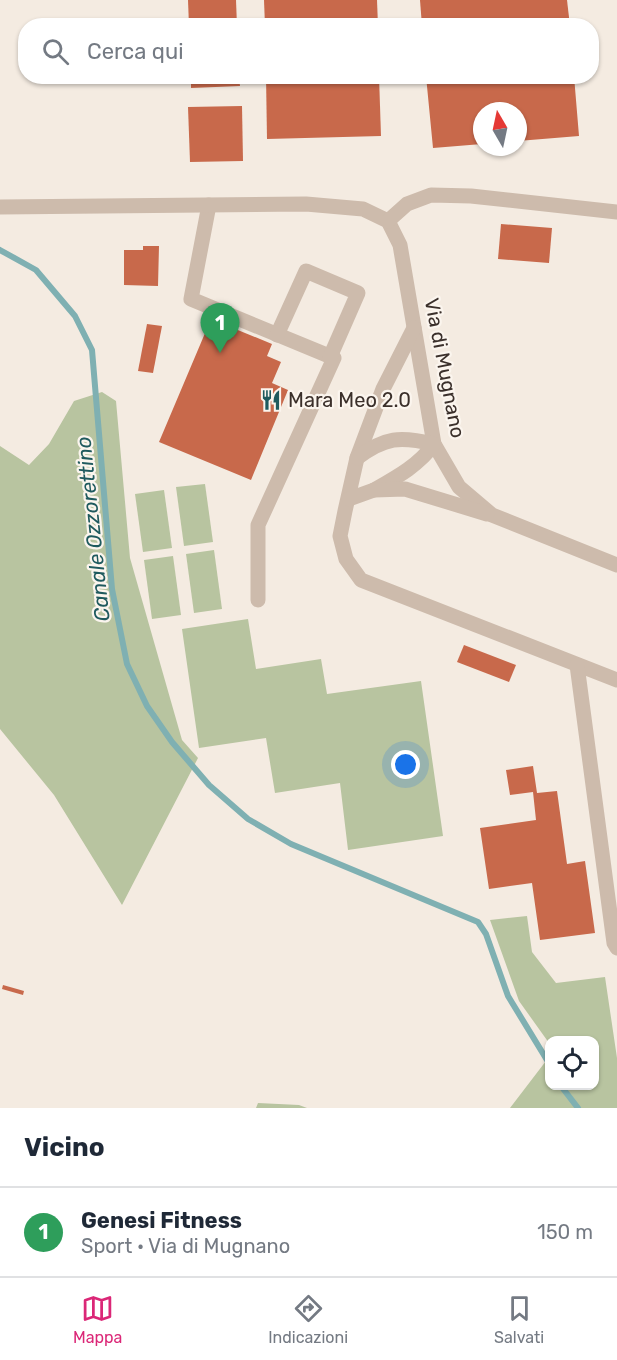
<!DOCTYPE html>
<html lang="it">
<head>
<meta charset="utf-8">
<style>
	body { margin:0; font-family:Rubik,sans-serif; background:#f6f6f7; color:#1f2937 }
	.controls { position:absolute; right:18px; bottom:18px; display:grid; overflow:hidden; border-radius:12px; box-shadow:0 2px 4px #0004 }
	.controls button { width:54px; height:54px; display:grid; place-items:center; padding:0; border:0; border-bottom:2px solid #e0e1e3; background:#fff; color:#1f2937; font:30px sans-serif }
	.compass { position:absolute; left:473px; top:102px; width:54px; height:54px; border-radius:50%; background:#fff; box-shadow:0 2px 4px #0004; rotate:351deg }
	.you { position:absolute; left:406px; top:765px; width:21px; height:21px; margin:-15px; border:4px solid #fff; border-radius:50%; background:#1a73e8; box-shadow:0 0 0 9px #1a73e833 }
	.badge { display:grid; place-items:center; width:39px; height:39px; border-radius:50%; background:#db2777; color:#fff; font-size:20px; font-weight:700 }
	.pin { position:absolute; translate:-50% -50px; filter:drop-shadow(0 2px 3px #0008) }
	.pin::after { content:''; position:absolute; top:32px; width:21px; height:18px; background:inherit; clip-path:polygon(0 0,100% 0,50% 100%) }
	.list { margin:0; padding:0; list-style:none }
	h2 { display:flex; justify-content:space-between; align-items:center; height:78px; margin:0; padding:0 24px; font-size:26px }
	h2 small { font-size:20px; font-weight:400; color:#747a83 }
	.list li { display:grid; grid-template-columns:39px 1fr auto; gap:18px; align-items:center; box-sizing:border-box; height:90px; padding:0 24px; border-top:2px solid #e0e1e3 }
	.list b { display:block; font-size:22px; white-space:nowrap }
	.list p { margin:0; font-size:20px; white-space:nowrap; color:#747a83 }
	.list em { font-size:20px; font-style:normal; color:#747a83 }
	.icon { flex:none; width:33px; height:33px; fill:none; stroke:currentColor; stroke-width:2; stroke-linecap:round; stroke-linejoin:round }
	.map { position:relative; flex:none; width:617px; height:1108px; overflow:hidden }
	.search { position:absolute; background:#fff; box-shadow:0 2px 4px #0004; left:18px; right:18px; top:18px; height:66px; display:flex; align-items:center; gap:15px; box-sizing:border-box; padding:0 21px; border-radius:24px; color:#747a83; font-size:22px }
	.sheet { height:168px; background:#fff }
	nav { display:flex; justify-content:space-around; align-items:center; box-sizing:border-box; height:84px; border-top:2px solid #e0e1e3; background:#fff; font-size:16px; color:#747a83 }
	nav a { display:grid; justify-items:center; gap:3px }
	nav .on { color:#db2777 }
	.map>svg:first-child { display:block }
	.green { fill:#b8c4a0 }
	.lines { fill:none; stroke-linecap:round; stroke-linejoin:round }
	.stream { stroke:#7fb0b2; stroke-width:6 }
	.building { fill:#c8694b }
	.minor { stroke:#cdbbac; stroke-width:15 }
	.labels { text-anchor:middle; stroke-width:4.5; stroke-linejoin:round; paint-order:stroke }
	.street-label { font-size:20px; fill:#3b302b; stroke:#fbf5ee }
	.poi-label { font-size:20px; fill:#3b302b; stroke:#fbf5ee; text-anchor:start }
	.water-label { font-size:21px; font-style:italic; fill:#1f5a5e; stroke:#fbf5ee }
</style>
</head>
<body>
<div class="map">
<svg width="617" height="1108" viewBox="0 0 617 1108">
	<rect width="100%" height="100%" fill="#f4ebe1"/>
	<g class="green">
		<path d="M102,392l14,9 14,157 52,182 16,18 -76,147 -68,-110 -54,-66v-283l29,19 20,-21 25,-43z"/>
		<path d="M205,484l8,58 -29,4 -8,-59z"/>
		<path d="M164,490l8,58 -29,4 -8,-58z"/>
		<path d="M214,550l8,59 -28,4 -8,-59z"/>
		<path d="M173,556l8,59 -29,4 -8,-59z"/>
		<path d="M248,619l8,50 65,-10 6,35 94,-13 22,155 -95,14 -8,-67 -65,10 -9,-55 -67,10 -17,-119z"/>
		<path d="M527,916l5,36 24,31 49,-6 12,81v50h-107l39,-51 1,29h44v-46l-45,3 -30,-42 -29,-81z"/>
		<path d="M258,1103l41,2 8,3h-51z"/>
	</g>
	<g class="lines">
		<g class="stream">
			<path d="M0,250l36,20 39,46 17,34 20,239 15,75 20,42 25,36 37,43 39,34 43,25 187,78 8,12 22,62 42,69"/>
			<path d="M561,1086l17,22"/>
		</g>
	</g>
	<g class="building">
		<path d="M188,0h48l1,26h-48z"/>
		<path d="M264,0h113l1,26h-113z"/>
		<path d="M420,0h147l3,26h-148z"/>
		<path d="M191,76h48l1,10 -49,2z"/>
		<path d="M266,76h113l2,60 -114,3z"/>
		<path d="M426,76h148l5,60 -61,5v-30h-36v33l-49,4z"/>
		<path d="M242,106l1,55 -53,1 -2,-55z"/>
		<path d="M501,224l51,4 -3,35 -51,-4z"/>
		<path d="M143,246h16l-1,40 -34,-1v-35h19z"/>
		<path d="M211,319l61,25 -5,12 14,6 -9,21 16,7 -37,90 -92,-38z"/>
		<path d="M147,324l15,2 -9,47 -15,-2z"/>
		<path d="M464,645l52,20 -7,17 -52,-20z"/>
		<path d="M533,766l4,27 20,-2 10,73 18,-3 10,72 -55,7 -8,-57 -43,6 -9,-61 56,-8 -3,-28 -23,3 -4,-25z"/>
		<path d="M3,985l21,6 -1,4 -21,-6z"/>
	</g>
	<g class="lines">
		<g class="minor">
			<path d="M209,205l-18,94 143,59 -76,167v75"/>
			<path d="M0,207l306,-3 57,5 25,12 12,24 34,199 25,43 33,28 125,50"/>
			<path d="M388,221l19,-17 24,-9 40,1 146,16"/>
			<path d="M414,328l-31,61 -26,69 -12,53 -5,25 6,23 15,21 256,100"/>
			<path d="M277,335l29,-64 52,22 -28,64"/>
			<path d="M357,458c28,-21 43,-22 77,-14 -15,21 -37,33 -60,46"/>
			<path d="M349,499l25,-9 31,-1 82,25"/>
			<path d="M577,665l37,278 3,5"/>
		</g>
	</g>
	<defs>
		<g id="restaurant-bare" transform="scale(1.62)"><path d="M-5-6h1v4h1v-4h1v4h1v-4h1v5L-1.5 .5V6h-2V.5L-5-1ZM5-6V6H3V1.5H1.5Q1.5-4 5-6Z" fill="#1f5a5e" stroke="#fbf5ee" stroke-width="2.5" paint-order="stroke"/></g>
	</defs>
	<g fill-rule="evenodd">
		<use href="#restaurant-bare" x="271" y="400"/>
	</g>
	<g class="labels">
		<g class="street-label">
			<text transform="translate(445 368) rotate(79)" y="7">Via di Mugnano</text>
		</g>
		<g class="poi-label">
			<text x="288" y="407">Mara Meo 2.0</text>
		</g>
		<g class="water-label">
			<text transform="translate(93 529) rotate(-96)" y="7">Canale Ozzorettino</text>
		</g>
	</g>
</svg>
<div class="controls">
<button><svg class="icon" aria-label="locate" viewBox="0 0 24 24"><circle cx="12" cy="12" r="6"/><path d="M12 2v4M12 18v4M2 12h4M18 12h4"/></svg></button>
</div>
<svg class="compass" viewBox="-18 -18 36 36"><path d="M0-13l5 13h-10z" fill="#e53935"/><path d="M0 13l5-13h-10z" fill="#747a83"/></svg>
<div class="you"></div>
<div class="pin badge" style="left:220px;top:353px;background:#2e9e5b">1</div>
<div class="search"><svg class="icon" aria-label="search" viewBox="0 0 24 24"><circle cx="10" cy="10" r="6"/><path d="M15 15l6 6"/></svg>Cerca qui</div>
</div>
<section class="sheet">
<h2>Vicino<small></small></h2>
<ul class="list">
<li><span class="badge" style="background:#2e9e5b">1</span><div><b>Genesi Fitness</b><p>Sport · Via di Mugnano</p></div><em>150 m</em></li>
</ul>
</section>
<nav>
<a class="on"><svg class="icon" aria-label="map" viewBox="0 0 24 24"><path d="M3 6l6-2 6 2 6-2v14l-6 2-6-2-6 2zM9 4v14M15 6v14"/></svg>Mappa</a>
<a><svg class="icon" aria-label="directions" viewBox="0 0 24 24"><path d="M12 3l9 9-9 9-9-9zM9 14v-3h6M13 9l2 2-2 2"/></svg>Indicazioni</a>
<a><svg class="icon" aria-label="saved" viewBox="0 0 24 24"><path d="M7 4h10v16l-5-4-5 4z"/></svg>Salvati</a>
</nav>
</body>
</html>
